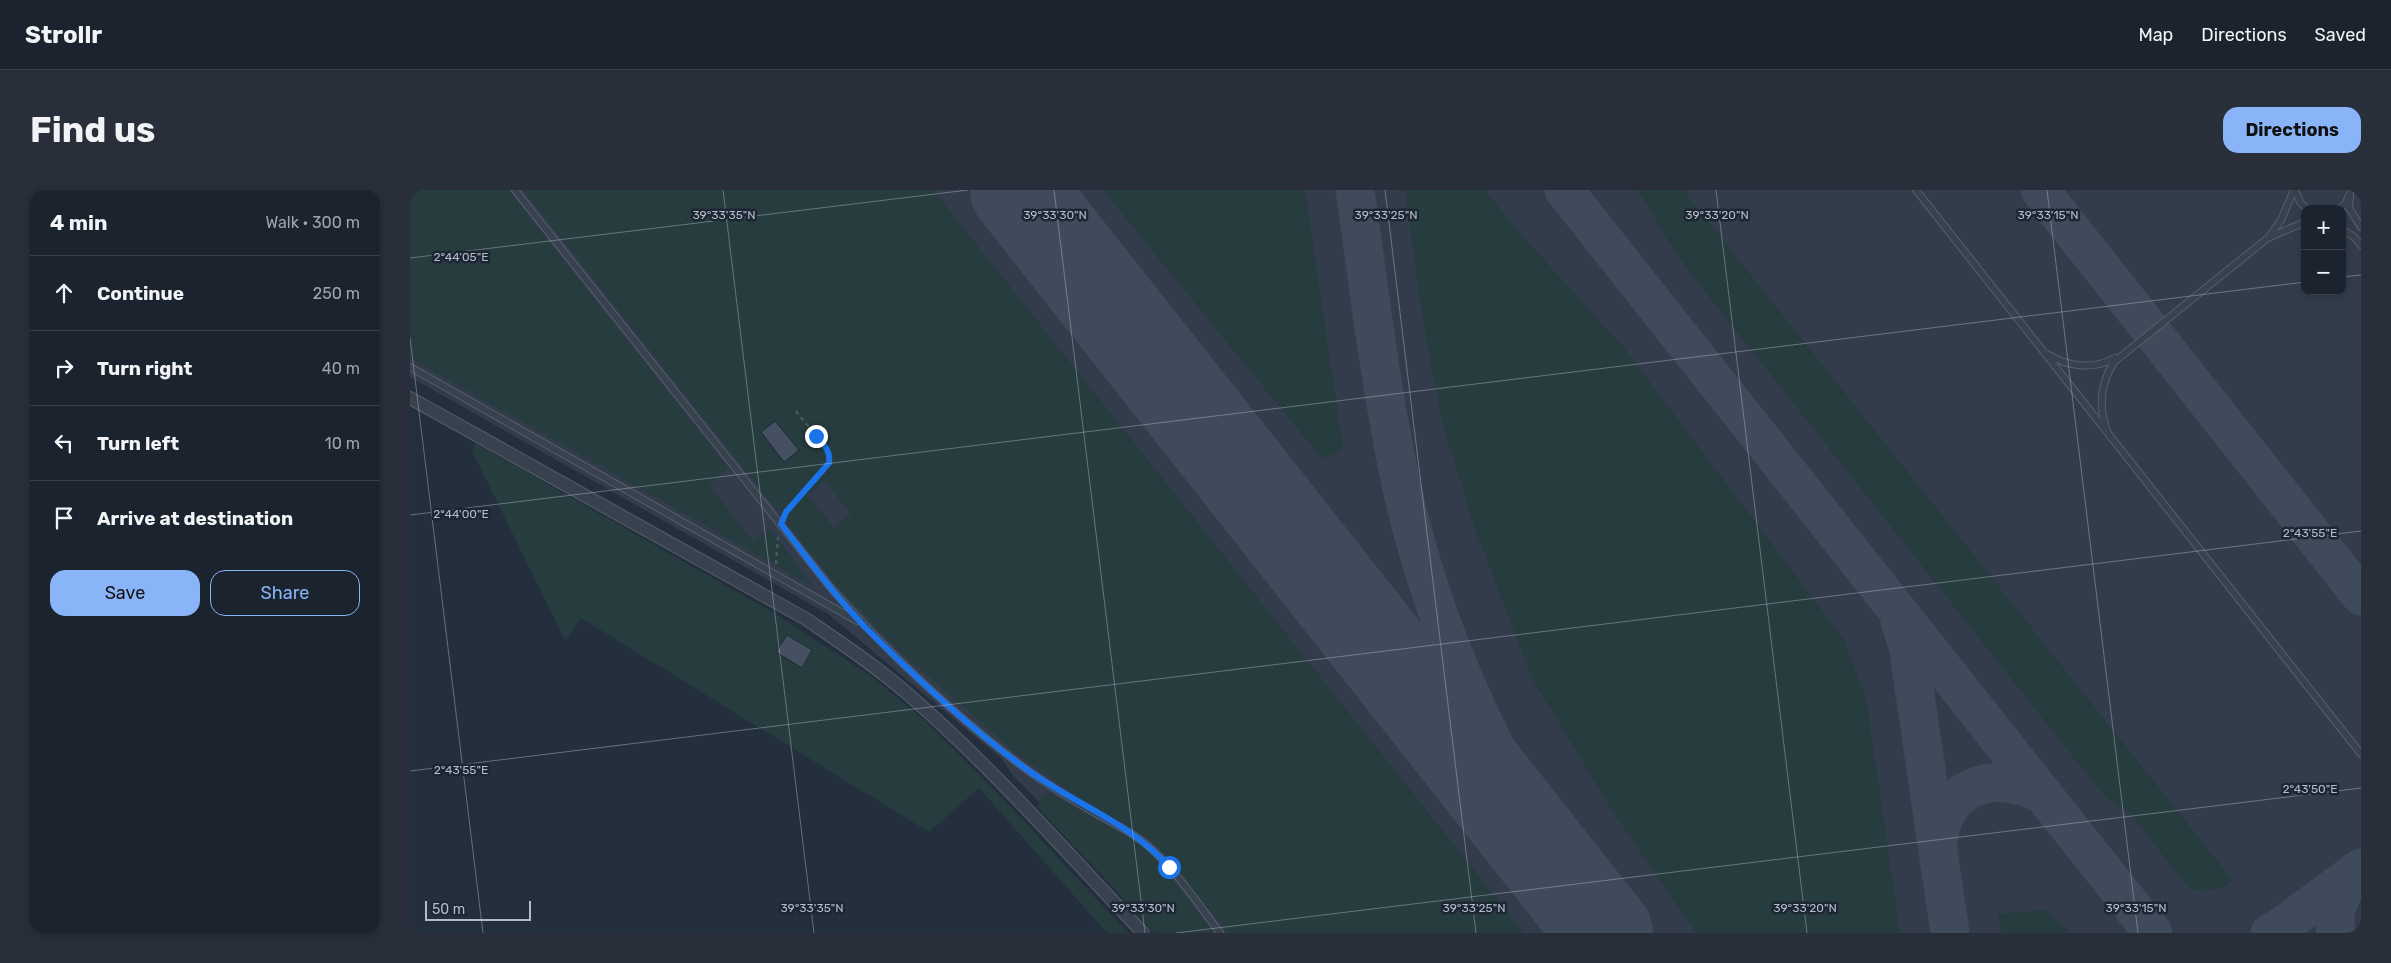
<!DOCTYPE html>
<html lang="en">
<head>
<meta charset="utf-8">
<style>
	body { margin:0; font-family:Rubik,sans-serif; background:#282f3a; color:#f1f3f6 }
	.controls { position:absolute; right:15px; top:15px; display:grid; overflow:hidden; border-radius:10px; box-shadow:0 2px 8px #0003 }
	.controls button { width:45px; height:45px; display:grid; place-items:center; padding:0; border:0; border-bottom:1px solid #39404a; background:#1b232e; color:#f1f3f6; font:25px sans-serif }
	.scale { position:absolute; left:15px; bottom:12px; width:106px; box-sizing:border-box; padding-left:5px; border:2px solid #b4bcc9; border-top:0; font-size:14px; line-height:18px; white-space:nowrap; color:#b4bcc9; -webkit-text-stroke:4px #1d2633; paint-order:stroke }
	.stop { position:absolute; width:15px; height:15px; margin:-11px; border:4px solid #1a73e8; border-radius:50%; background:#fff }
	.stop.end { background:#1a73e8; border-color:#fff; box-shadow:0 1px 5px #0008 }
	.list { margin:0; padding:0; list-style:none }
	h2 { display:flex; justify-content:space-between; align-items:center; height:65px; margin:0; padding:0 20px; font-size:21px }
	h2 small { font-size:16px; font-weight:400; color:#a0a4aa }
	.list li { display:grid; grid-template-columns:32px 1fr auto; gap:15px; align-items:center; box-sizing:border-box; height:75px; padding:0 20px; border-top:1px solid #39404a }
	.list b { display:block; font-size:19px; white-space:nowrap }
	.list em { font-size:16px; font-style:normal; color:#a0a4aa }
	.actions { display:flex; gap:10px; padding:15px 20px }
	.actions a { flex:1; padding:11px 0; border:1px solid #8ab4f8; border-radius:15px; text-align:center; font-size:18px; color:#8ab4f8 }
	.actions .main { background:#8ab4f8; color:#111 }
	.icon { flex:none; width:28px; height:28px; fill:none; stroke:currentColor; stroke-width:2; stroke-linecap:round; stroke-linejoin:round }
	.map { position:relative; flex:none; width:1951px; height:743px; overflow:hidden; border-radius:15px }
	header { display:flex; align-items:center; gap:30px; box-sizing:border-box; height:70px; padding:0 25px; background:#1b232e; border-bottom:1px solid #39404a }
	header strong { font-size:24px }
	nav { display:flex; gap:28px; margin-inline-start:auto; font-size:18px }
	.intro { display:flex; align-items:center; justify-content:space-between; box-sizing:border-box; height:120px; padding:0 30px }
	h1 { margin:0; font-size:35px }
	.button { padding:12px 22px; border-radius:15px; background:#8ab4f8; color:#111; font-size:18px; font-weight:700 }
	main { display:flex; gap:30px; padding:0 30px }
	aside { flex:1; background:#1b232e; border-radius:15px; box-shadow:0 2px 8px #0003 }
	.map>svg:first-child { display:block }
	.airport { fill:#323c4b; fill-rule:evenodd }
	.green { fill:#263c3f; fill-rule:evenodd }
	.lines { fill:none; stroke-linecap:round; stroke-linejoin:round }
	.taxiway { stroke:#3f4a5a; stroke-width:39 }
	.runway { stroke:#3f4a5a; stroke-width:96 }
	.building { fill:#455162; stroke:#1f2835 }
	.service-casing { stroke:#565f6c; stroke-width:8 }
	.minor-casing { stroke:#565f6c; stroke-width:14 }
	.path { stroke:#44595c; stroke-width:2.5; stroke-dasharray:4 4; stroke-linecap:butt }
	.service { stroke:#38414e; stroke-width:6 }
	.minor { stroke:#38414e; stroke-width:12 }
	.route { stroke:#1a73e8; stroke-width:6 }
	.ticks { fill:none; stroke:#b4bcc9; stroke-width:1; stroke-opacity:0.45 }
	.ticks-label { font-size:12px; text-anchor:middle; fill:#b4bcc9; stroke:#1d2633; stroke-width:5; stroke-linejoin:round; paint-order:stroke }
</style>
</head>
<body>
<header>
<strong>Strollr</strong>
<nav><a>Map</a><a>Directions</a><a>Saved</a></nav>
</header>
<div class="intro"><h1>Find us</h1><a class="button">Directions</a></div>
<main>
<aside>
<h2>4 min<small>Walk · 300 m</small></h2>
<ul class="list">
<li><svg class="icon" aria-label="ahead" viewBox="0 0 24 24"><path d="M12 20V5M6 11l6-6 6 6"/></svg><div><b>Continue</b></div><em>250 m</em></li>
<li><svg class="icon" aria-label="right" viewBox="0 0 24 24"><path d="M7 20v-9h11M14 6l5 5-5 5"/></svg><div><b>Turn right</b></div><em>40 m</em></li>
<li><svg class="icon" aria-label="left" viewBox="0 0 24 24"><path d="M17 20v-9H6M10 6l-5 5 5 5"/></svg><div><b>Turn left</b></div><em>10 m</em></li>
<li><svg class="icon" aria-label="arrive" viewBox="0 0 24 24"><path d="M6 21V4h12l-3 4 3 4H6"/></svg><div><b>Arrive at destination</b></div></li>
</ul>
<div class="actions"><a class="main">Save</a><a>Share</a></div>
</aside>
<div class="map">
<svg width="1951" height="743" viewBox="0 0 1951 743">
	<rect width="100%" height="100%" fill="#242f3e"/>
	<path class="airport" d="M0,0h1951v743h-1200l-98,-108 -50,-49 -11,-17 -174,-145 -418,-237zM1895,19h37v82h-37z"/>
	<g class="green">
		<path d="M0,0h98l220,278 -19,17 44,57 17,-14 41,55 -2,1 -399,-226z"/>
		<path d="M113,0h410l591,743h-296l-64,-79 -16,-16 -75,-44 -58,-42 -113,-99 -65,-67zM415,291l26,33 -17,14 -26,-33z"/>
		<path d="M693,0h202l38,259 -20,11z"/>
		<path d="M995,0h79l49,58 91,100 218,289 24,61 34,235h-204l-83,-121 -81,-134 -59,-155 -31,-102 -19,-100z"/>
		<path d="M1228,0h45l550,691c-15,9 -28,14 -45,6l-58,-74 -25,-16 -416,-526 -20,-29z"/>
		<path d="M65,253l299,170 97,63 52,43 68,67 137,147h-21l-128,-145 -50,44 -348,-214 -16,22 -93,-189z"/>
		<path d="M640,603l92,52 16,16 56,72h-60l-45,-50 -72,-76 9,-13z"/>
		<path d="M1635,720l25,23h-68l-4,-19z"/>
	</g>
	<g class="lines">
		<g class="taxiway">
			<path d="M945,0c14,97 25,196 46,293 35,162 110,317 210,450"/>
			<path d="M1154,0l589,743"/>
			<path d="M1630,0l321,406"/>
			<path d="M1490,431l8,25 42,287"/>
			<path d="M1528,656c3,-61 57,-78 106,-51"/>
			<path d="M1860,743l11,-6 80,-59"/>
			<path d="M1926,743c-4,-23 5,-41 18,-59"/>
		</g>
		<path class="runway" d="M608,0l587,743"/>
	</g>
	<g class="building">
		<path d="M365,231l24,29 -15,12 -23,-30z"/>
		<path d="M377,445l25,15 -10,18 -26,-16z"/>
	</g>
	<g class="lines">
		<g class="service-casing">
			<g id="service">
				<path d="M105,0l315,397c57,65 129,133 200,185 21,15 44,29 67,42 17,10 36,18 51,32 28,24 50,58 72,87"/>
				<path d="M1506,0l445,564"/>
				<path d="M1885,0l5,12 7,7"/>
				<path d="M1940,6l-1,12 12,19"/>
				<path d="M1929,19l7,-6 5,-13"/>
				<path d="M1932,40l11,6 8,9"/>
				<path d="M1860,47l35,-15"/>
				<path d="M1637,164c21,13 46,16 68,4"/>
				<path d="M0,177l447,254"/>
				<path d="M1697,241c-9,-25 -7,-47 7,-69l155,-125 12,-17 13,-30"/>
			</g>
		</g>
		<g class="minor-casing">
			<path id="minor" d="M0,208l396,221c35,24 71,48 103,76 83,72 158,158 234,238"/>
		</g>
		<g class="path">
			<path d="M375,325c11,-20 42,-37 45,-59l-3,-7 -32,-39"/>
			<path d="M366,374l2,-27"/>
		</g>
		<use href="#service" class="service"/>
		<use href="#minor" class="minor"/>
	</g>
	<g class="lines">
		<path class="route" d="M406,246c8,9 15,15 13,27l-43,49 -5,12c27,35 53,71 84,103 49,49 108,104 164,144 46,33 103,53 140,96"/>
	</g>
	<path class="ticks" d="M313,0l91,743M644,0l91,743M975,0l91,743M1306,0l91,743M1637,0l91,743M0,68l558,-68M1932,87l19,-2M0,148l73,595M0,325l1895,-233M0,581l1951,-240M766,743l1185,-145"/>
	<g class="ticks-label">
		<text x="314" y="29">39°33'35"N</text>
		<text x="645" y="29">39°33'30"N</text>
		<text x="976" y="29">39°33'25"N</text>
		<text x="1307" y="29">39°33'20"N</text>
		<text x="1638" y="29">39°33'15"N</text>
		<text x="51" y="71">2°44'05"E</text>
		<text x="51" y="328">2°44'00"E</text>
		<text x="1900" y="347">2°43'55"E</text>
		<text x="51" y="584">2°43'55"E</text>
		<text x="1900" y="603">2°43'50"E</text>
		<text x="402" y="722">39°33'35"N</text>
		<text x="733" y="722">39°33'30"N</text>
		<text x="1064" y="722">39°33'25"N</text>
		<text x="1395" y="722">39°33'20"N</text>
		<text x="1726" y="722">39°33'15"N</text>
	</g>
</svg>
<div class="controls">
<button>+</button>
<button>−</button>
</div>
<div class="scale">50 m</div>
<div class="stop" style="left:759px;top:677px"></div>
<div class="stop end" style="left:406px;top:246px"></div>
</div>
</main>
</body>
</html>
